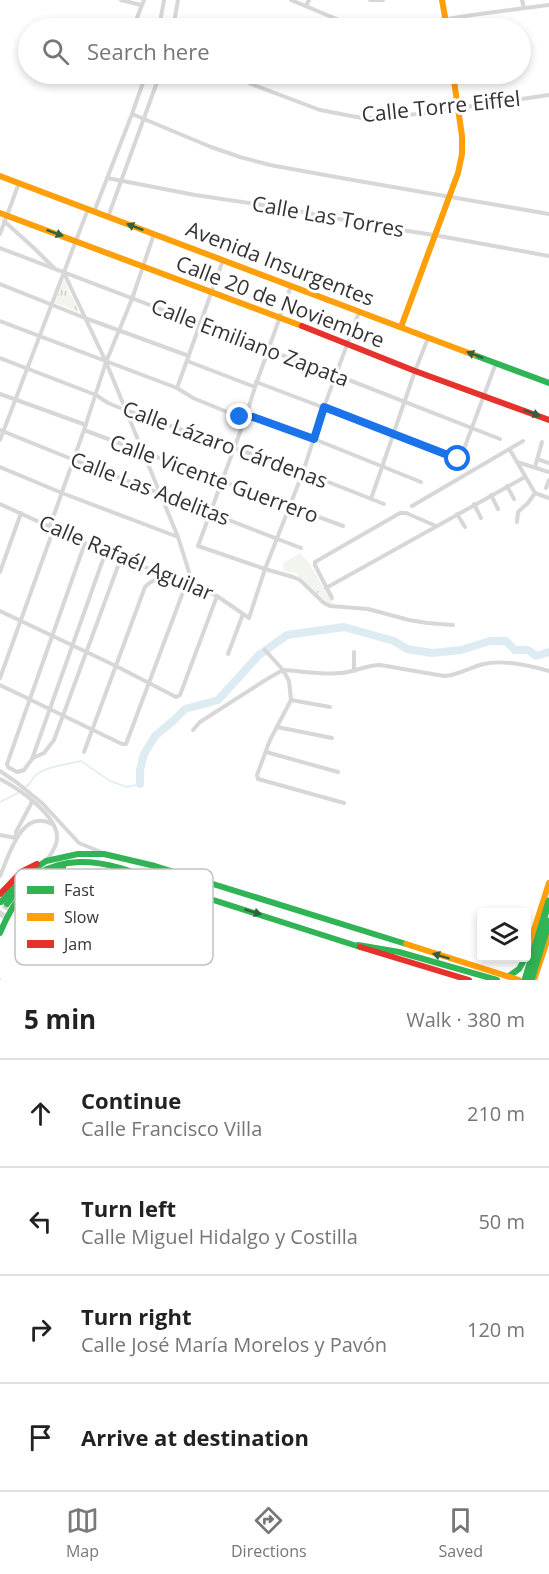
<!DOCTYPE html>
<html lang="en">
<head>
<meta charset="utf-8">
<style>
	body { margin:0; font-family:"Open Sans",sans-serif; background:#f6f6f6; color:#222 }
	.controls { position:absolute; right:18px; bottom:18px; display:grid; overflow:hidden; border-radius:6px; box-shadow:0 3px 9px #0003 }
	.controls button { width:54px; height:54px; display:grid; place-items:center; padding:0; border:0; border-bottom:2px solid #e0e0e0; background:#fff; color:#222; font:30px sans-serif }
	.stop { position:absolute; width:18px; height:18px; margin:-14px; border:4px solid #1a73e8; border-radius:50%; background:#fff }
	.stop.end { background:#1a73e8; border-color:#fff; box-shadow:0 2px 6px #0008 }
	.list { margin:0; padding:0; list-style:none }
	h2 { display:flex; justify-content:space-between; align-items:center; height:78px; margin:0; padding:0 24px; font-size:26px }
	h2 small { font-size:20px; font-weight:400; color:#767676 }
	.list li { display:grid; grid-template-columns:39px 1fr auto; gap:18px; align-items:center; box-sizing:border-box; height:108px; padding:0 24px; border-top:2px solid #e0e0e0 }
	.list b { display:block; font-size:22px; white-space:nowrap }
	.list p { margin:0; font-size:20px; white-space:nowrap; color:#767676 }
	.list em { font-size:20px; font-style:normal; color:#767676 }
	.icon { flex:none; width:33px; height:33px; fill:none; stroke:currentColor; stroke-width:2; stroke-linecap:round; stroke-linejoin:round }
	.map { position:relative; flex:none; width:549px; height:980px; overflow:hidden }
	.search { position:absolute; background:#fff; box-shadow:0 3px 9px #0003; left:18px; right:18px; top:18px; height:66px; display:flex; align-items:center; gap:15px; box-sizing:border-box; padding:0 21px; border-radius:33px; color:#767676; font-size:22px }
	.sheet { height:510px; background:#fff }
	nav { display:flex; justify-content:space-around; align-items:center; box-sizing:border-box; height:84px; border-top:2px solid #e0e0e0; background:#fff; font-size:16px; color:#767676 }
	nav a { display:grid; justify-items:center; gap:3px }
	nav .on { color:#7a7a7a }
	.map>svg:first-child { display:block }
	.grass { fill:url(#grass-tufts) }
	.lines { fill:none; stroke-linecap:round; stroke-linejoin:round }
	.stream { stroke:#ddebf3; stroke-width:1.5 }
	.river { stroke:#ddebf3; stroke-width:8 }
	.primary-tunnel { stroke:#d6d6d6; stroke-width:6; stroke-dasharray:6 3; stroke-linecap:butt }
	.street { stroke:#d7d7d7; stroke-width:4 }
	.fast { stroke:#30b455; stroke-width:6 }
	.slow { stroke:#ff9f0a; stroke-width:6 }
	.jam { stroke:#e5322d; stroke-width:6 }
	.rail { stroke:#bebebe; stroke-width:1.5; stroke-dasharray:6 4.5; stroke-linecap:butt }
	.fast-bridge { stroke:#30b455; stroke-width:7 }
	.oneway { fill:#32603f }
	.route { stroke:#1a73e8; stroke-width:8 }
	.labels { text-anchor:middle; stroke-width:6; stroke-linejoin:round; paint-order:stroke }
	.street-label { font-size:21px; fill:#333; stroke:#fff }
	.key { fill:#fff; stroke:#c2c2c2; stroke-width:1.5 }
	.key-label { font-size:16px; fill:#333 }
</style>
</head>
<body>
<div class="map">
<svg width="549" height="980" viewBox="0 0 549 980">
	<defs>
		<pattern id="grass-tufts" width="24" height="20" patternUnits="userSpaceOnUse" patternTransform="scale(1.5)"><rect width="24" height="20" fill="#f1f5ed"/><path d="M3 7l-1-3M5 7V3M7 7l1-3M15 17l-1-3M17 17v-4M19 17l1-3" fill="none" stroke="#cfd2cc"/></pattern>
	</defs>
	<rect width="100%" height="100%" fill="#fff"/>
	<g class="grass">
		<path d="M64,279l15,33 -24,-9z"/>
		<path d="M300,553l8,9 26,42 -4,1 -34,-32 -12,-2 -1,-8z"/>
	</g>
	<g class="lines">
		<g class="stream">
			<path d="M24,788c7,-4 6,-6 10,-11 8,-10 35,-13 47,-16l29,20 17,6 13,-3"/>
			<path d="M0,802l18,-9"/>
		</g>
		<path class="river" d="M140,784v-14l4,-16 11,-18 19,-16 11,-11 33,-9 41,-45 28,-20 57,-8 50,14 13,8 25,4 29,-3 29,-9h16l9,9h13l8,6 13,-4"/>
		<path class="primary-tunnel" d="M0,917l7,-13"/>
		<g class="street">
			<path d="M121,0l20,5"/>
			<path d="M291,0l67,28"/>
			<path d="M370,0h13"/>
			<path d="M522,0l2,8"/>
			<path d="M306,6l3,-6"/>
			<path d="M133,28l11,-28"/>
			<path d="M159,28l5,-28"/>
			<path d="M173,28l5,-28"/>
			<path d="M392,28l80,-13 77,-10"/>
			<path d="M234,74l17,10 69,26 42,8h16l39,-4 132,-19"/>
			<path d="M132,114l79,33 29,10 30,8 77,14 202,35"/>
			<path d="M107,178l88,17 88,13 92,18 59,9 115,21"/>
			<path d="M94,212l38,-98 14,-40"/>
			<path d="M108,217l52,-143"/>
			<path d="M4,221l31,28 19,19"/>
			<path d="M0,234l19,-51"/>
			<path d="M0,248l268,102 68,25 164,64"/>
			<path d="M0,284l85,34 104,38"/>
			<path d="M291,286l-36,101 -9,29 -48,130 67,23 28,8 7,3 24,23 6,3 38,3 41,11 18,3 26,2"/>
			<path d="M0,321l177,67 16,10 44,18 16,1 61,22 107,43"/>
			<path d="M0,358l96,37 12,8 17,7 178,62 81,32"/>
			<path d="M187,361l68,26"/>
			<path d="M256,382l203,77 2,-2 35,-94"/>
			<path d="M177,388l46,-128"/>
			<path d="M0,394l86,31"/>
			<path d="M0,430l74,30 227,88"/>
			<path d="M84,430l259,96"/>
			<path d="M0,440l88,-231"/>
			<path d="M510,450l25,43 14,5"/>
			<path d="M537,459l12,4"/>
			<path d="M517,462l32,10"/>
			<path d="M0,467l62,26 116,44"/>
			<path d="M535,467l7,-25"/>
			<path d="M507,486l7,13"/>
			<path d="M546,488l3,-8"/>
			<path d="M491,495l7,14"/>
			<path d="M371,499l44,-128 13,-33"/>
			<path d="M0,504l85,39 132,53 32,22 16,-49 38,-97 21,-65 35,-95"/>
			<path d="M474,504l7,14"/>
			<path d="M412,506l111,-65"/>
			<path d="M457,514l8,13"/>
			<path d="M517,522l1,-10 10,-9 7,-10"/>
			<path d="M50,526l34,-96 22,-68 26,-63 22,-65"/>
			<path d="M85,543l-78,221 1,3 9,5 7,-2 8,-11 74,-208"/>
			<path d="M0,572l21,-59"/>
			<path d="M326,588l199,-111"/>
			<path d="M332,598l-17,-33v-3l85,-49h6l30,13"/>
			<path d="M0,611l116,55 60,31 4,-2 37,-99"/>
			<path d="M265,650l18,20 6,11 2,19 -21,40 -13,35 1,4 86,24"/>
			<path d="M354,652v19"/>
			<path d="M228,654l15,-40"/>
			<path d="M283,670c19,1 39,5 58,3 14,-1 25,-8 39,-8l64,11c15,-1 26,-9 40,-12 19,-5 47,2 65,7"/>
			<path d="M0,678l54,-150"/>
			<path d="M0,685l122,59h4l63,-168v-4l-11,-35 -72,-175 -42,-89"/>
			<path d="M291,700l39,7"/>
			<path d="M277,727l55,11"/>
			<path d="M193,730l7,-8 67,-43 16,-9"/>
			<path d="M84,752l61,-165c12,-14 25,-5 39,0"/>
			<path d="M266,752l72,20"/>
			<path d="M33,758l11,-5 10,-13 64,-174"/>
			<path d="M0,771l16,11 26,21 37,40 22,9"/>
			<path d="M0,779c18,9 59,37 57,60 0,7 -6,15 -10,21"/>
			<path d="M0,835l16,3"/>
			<path d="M16,838v-6l16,-30"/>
			<path d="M0,876c9,-20 21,-68 52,-52"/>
		</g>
		<g class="fast">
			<path d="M474,355l75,28"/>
			<path d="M1,902l19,-23 26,-18 32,-7h26l51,12 251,78"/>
			<path d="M7,904c17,-25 41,-41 72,-42 37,-1 72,18 106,29 58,19 117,37 175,56"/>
			<path d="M0,933c14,-35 29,-50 63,-66"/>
			<path d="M358,945l41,7 98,28"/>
			<path d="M509,976l10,-7 7,-12"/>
		</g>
		<g class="slow">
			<path d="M442,0l5,28"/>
			<path d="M0,176l474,179"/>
			<path d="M0,213l302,113"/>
			<path d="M401,327l57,-154 4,-19v-18l-9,-62"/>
			<path d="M144,876l5,-4 19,2"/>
			<path d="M177,888l6,-6 15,1"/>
			<path d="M406,944l113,36"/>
			<path d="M526,955l23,-72"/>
			<path d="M534,980l15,-45"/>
		</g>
		<g class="jam">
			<path d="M302,326l113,45 134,49"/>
			<path d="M0,894l21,-22 16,-8"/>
			<path d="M360,947l109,33"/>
		</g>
		<path class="rail" d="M0,980h1"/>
		<g class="fast-bridge">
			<path d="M525,980l24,-79"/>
			<path d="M531,980l18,-59"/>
		</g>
	</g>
	<defs><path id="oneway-solid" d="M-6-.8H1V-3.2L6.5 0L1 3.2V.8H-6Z" transform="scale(1.5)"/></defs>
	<g class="oneway">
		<use href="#oneway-solid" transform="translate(135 227) rotate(-159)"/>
		<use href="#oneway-solid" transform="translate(55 233) rotate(20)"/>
		<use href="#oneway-solid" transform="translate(475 355) rotate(-159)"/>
		<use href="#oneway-solid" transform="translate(532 413) rotate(21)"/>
		<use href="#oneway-solid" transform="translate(253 912) rotate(17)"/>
		<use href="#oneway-solid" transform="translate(441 956) rotate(-163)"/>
	</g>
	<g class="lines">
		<path class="route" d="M240,417h13l61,22 10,-32 134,52"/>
	</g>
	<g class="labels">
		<g class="street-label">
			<text transform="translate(441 107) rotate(-6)" y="7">Calle Torre Eiffel</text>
			<text transform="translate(328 217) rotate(10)" y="7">Calle Las Torres</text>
			<text transform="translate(280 264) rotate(21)" y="7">Avenida Insurgentes</text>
			<text transform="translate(280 302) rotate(21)" y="7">Calle 20 de Noviembre</text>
			<text transform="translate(250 343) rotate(21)" y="7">Calle Emiliano Zapata</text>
			<text transform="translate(225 445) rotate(20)" y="7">Calle Lázaro Cárdenas</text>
			<text transform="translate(214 479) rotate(20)" y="7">Calle Vicente Guerrero</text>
			<text transform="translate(150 489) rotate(21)" y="7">Calle Las Adelitas</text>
			<text transform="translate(126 558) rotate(23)" y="7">Calle Rafaél Aguilar</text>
		</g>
	</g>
	<rect x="15" y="869" width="198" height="96" rx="9" class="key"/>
	<rect x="27" y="886" width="27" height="8" fill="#30b455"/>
	<rect x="27" y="913" width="27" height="8" fill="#ff9f0a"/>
	<rect x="27" y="940" width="27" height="8" fill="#e5322d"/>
	<g class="key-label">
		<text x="64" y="896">Fast</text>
		<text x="64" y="923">Slow</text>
		<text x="64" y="950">Jam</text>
	</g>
</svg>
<div class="controls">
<button><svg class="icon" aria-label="layers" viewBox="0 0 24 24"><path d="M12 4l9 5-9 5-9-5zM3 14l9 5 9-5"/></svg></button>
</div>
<div class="stop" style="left:458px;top:459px"></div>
<div class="stop end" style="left:240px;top:417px"></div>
<div class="search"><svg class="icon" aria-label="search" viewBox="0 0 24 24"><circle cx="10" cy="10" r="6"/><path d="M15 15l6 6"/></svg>Search here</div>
</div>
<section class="sheet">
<h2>5 min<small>Walk · 380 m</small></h2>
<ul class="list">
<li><svg class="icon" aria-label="ahead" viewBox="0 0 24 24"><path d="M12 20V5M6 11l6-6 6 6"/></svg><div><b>Continue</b><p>Calle Francisco Villa</p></div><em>210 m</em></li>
<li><svg class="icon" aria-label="left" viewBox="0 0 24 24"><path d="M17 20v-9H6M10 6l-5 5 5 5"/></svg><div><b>Turn left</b><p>Calle Miguel Hidalgo y Costilla</p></div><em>50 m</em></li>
<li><svg class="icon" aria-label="right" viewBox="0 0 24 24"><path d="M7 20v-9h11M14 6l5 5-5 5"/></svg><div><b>Turn right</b><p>Calle José María Morelos y Pavón</p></div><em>120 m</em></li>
<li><svg class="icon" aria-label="arrive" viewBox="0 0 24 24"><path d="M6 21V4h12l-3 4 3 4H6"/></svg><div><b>Arrive at destination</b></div></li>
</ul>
</section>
<nav>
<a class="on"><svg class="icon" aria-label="map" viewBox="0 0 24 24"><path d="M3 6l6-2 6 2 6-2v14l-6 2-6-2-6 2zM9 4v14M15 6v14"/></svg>Map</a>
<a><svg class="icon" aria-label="directions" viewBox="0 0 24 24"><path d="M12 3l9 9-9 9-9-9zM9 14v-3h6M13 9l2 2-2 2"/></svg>Directions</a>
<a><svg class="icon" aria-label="saved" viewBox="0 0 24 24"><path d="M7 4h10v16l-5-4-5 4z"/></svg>Saved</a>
</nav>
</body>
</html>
